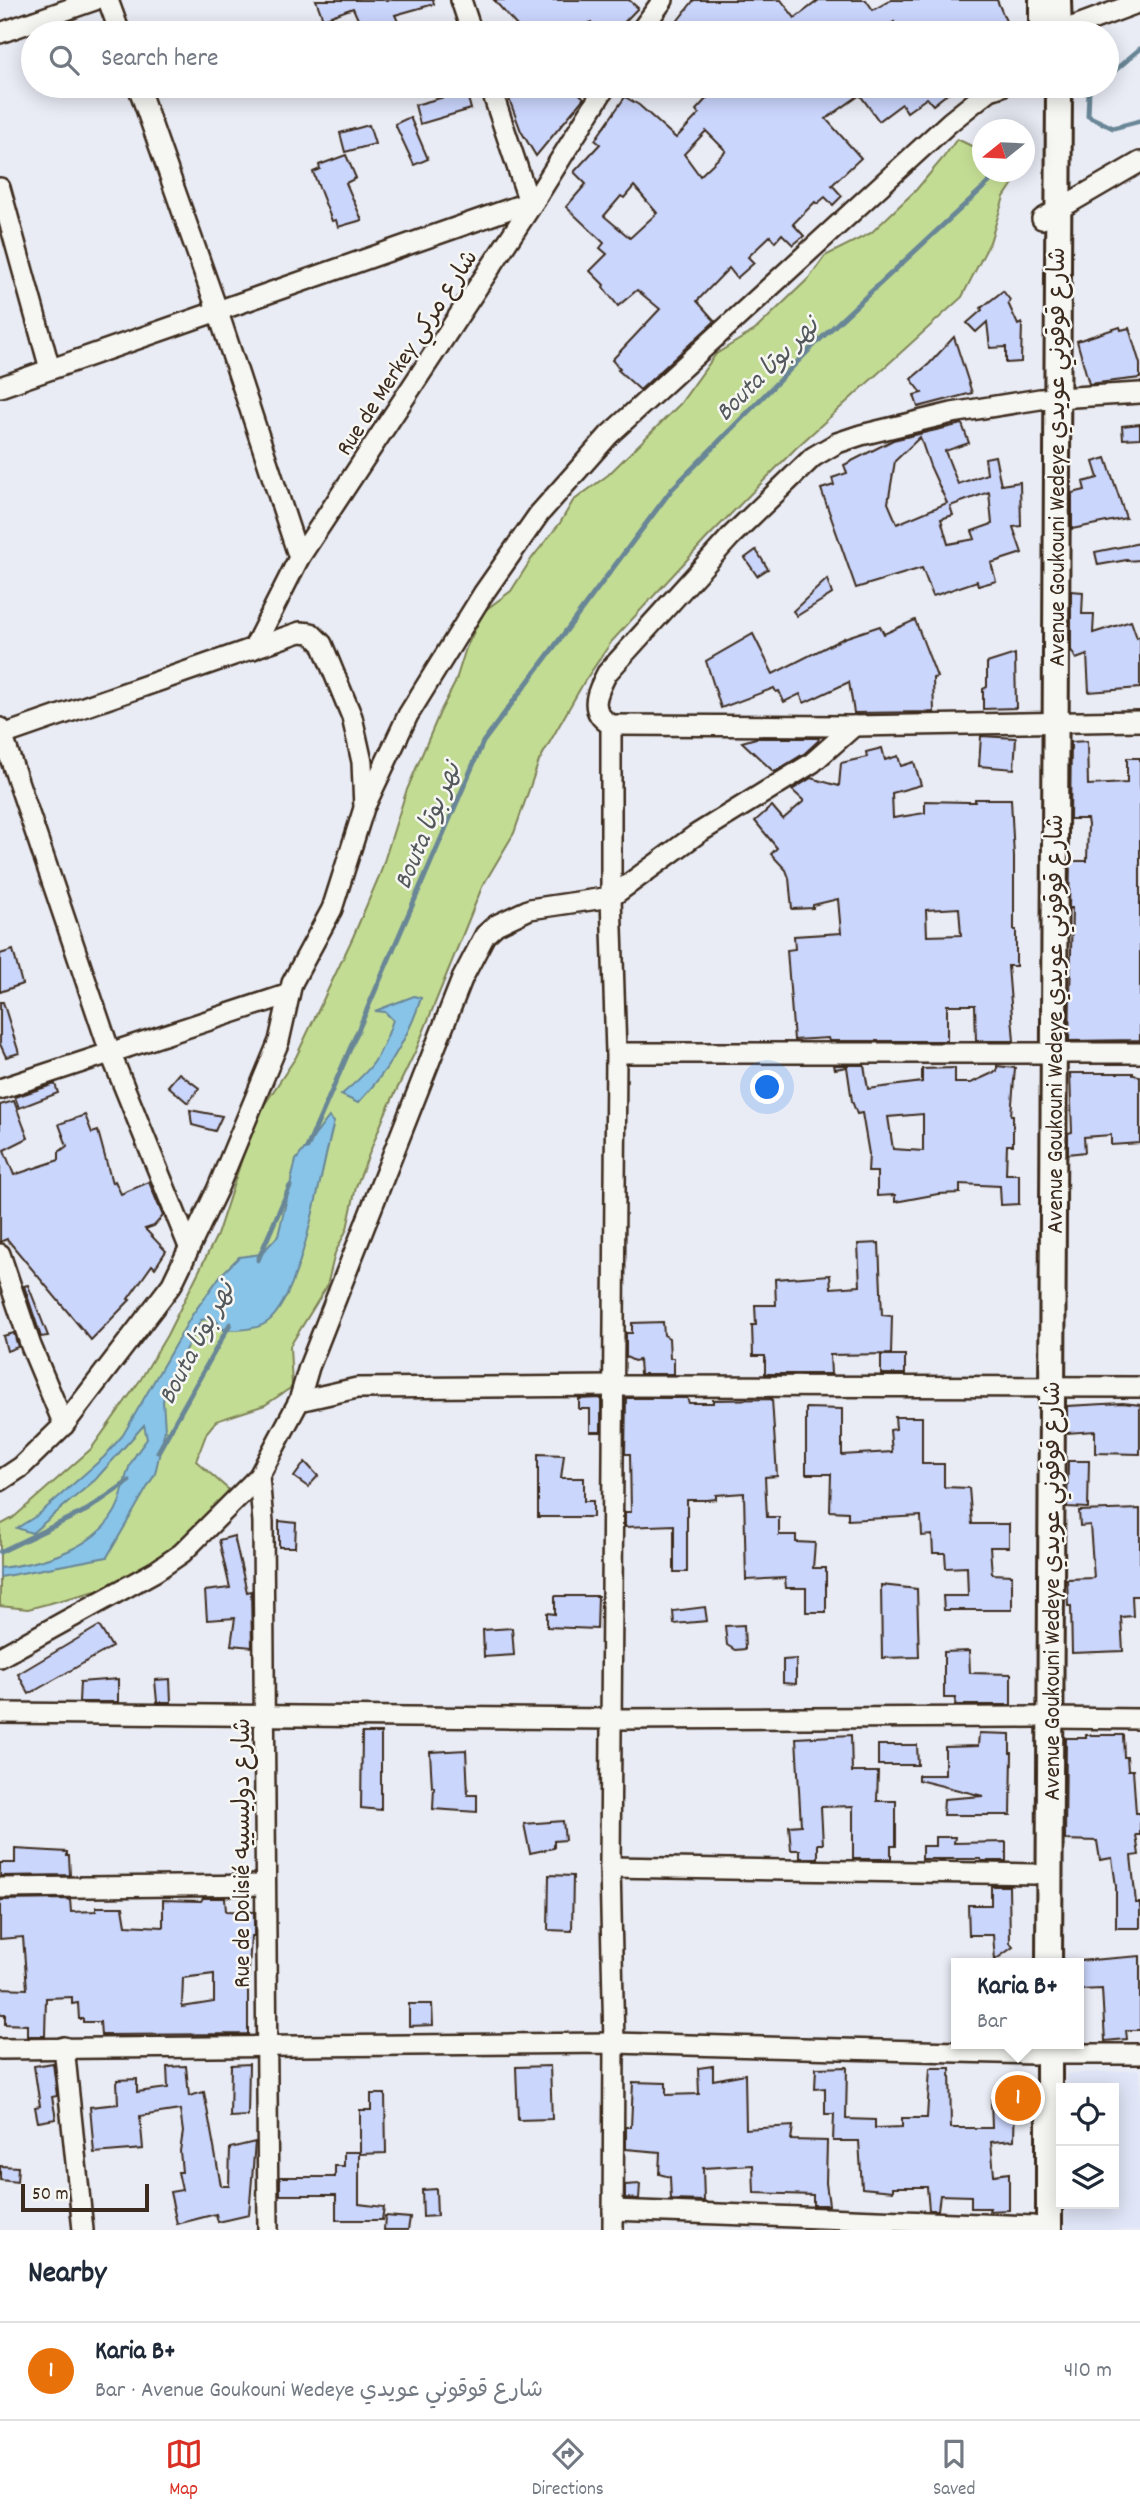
<!DOCTYPE html>
<html lang="en">
<head>
<meta charset="utf-8">
<style>
	body { margin:0; font-family:Dekko,"Playpen Sans Arabic",sans-serif; background:#f6f6f7; color:#1f2937 }
	.controls { position:absolute; right:21px; bottom:21px; display:grid; overflow:hidden; border-radius:0px; box-shadow:0 4px 18px #0003 }
	.controls button { width:63px; height:63px; display:grid; place-items:center; padding:0; border:0; border-bottom:2px solid #e0e1e3; background:#fff; color:#1f2937; font:35px sans-serif }
	.compass { position:absolute; left:972px; top:119px; width:63px; height:63px; border-radius:50%; background:#fff; box-shadow:0 4px 18px #0003; rotate:252deg }
	.scale { position:absolute; left:21px; bottom:18px; width:128px; box-sizing:border-box; padding-left:7px; border:4px solid #3b2a1e; border-top:0; font-size:19px; line-height:24px; white-space:nowrap; color:#3b2a1e; -webkit-text-stroke:5px #f6f6f2; paint-order:stroke }
	.you { position:absolute; left:768px; top:1088px; width:24px; height:24px; margin:-18px; border:5px solid #fff; border-radius:50%; background:#1a73e8; box-shadow:0 0 0 10px #1a73e833 }
	.badge { display:grid; place-items:center; width:46px; height:46px; border-radius:50%; background:#d93025; color:#fff; font-size:23px; font-weight:700 }
	.pin { position:absolute; translate:-50% -50%; border:4px solid #fff; box-shadow:0 2px 7px #0006 }
	.popup { position:absolute; left:951px; top:1958px; width:133px; height:91px; box-sizing:border-box; display:grid; place-content:center; border-radius:0px; background:#fff; filter:drop-shadow(0 2px 5px #0005); font-size:23px; white-space:nowrap; color:#747a83 }
	.popup b { font-size:26px; color:#1f2937 }
	.popup::after { content:''; position:absolute; left:50%; top:100%; margin-left:-14px; border:14px solid transparent; border-top-color:#fff }
	.list { margin:0; padding:0; list-style:none }
	h2 { display:flex; justify-content:space-between; align-items:center; height:91px; margin:0; padding:0 28px; font-size:30px }
	h2 small { font-size:23px; font-weight:400; color:#747a83 }
	.list li { display:grid; grid-template-columns:46px 1fr auto; gap:21px; align-items:center; box-sizing:border-box; height:98px; padding:0 28px; border-top:2px solid #e0e1e3 }
	.list b { display:block; font-size:26px; white-space:nowrap }
	.list p { margin:0; font-size:23px; white-space:nowrap; color:#747a83 }
	.list em { font-size:23px; font-style:normal; color:#747a83 }
	.icon { flex:none; width:38px; height:38px; fill:none; stroke:currentColor; stroke-width:2; stroke-linecap:round; stroke-linejoin:round }
	.map { position:relative; flex:none; width:1140px; height:2230px; overflow:hidden }
	.search { position:absolute; background:#fff; box-shadow:0 4px 18px #0003; left:21px; right:21px; top:21px; height:77px; display:flex; align-items:center; gap:18px; box-sizing:border-box; padding:0 24px; border-radius:38px; color:#747a83; font-size:26px }
	.sheet { height:189px; background:#fff }
	nav { display:flex; justify-content:space-around; align-items:center; box-sizing:border-box; height:98px; border-top:2px solid #e0e1e3; background:#fff; font-size:19px; color:#747a83 }
	nav a { display:grid; justify-items:center; gap:4px }
	nav .on { color:#d93025 }
	.map>svg:first-child { display:block }
	.built { fill:#e0e5f7 }
	.green { fill:#c3dc93; stroke:#7f8358; stroke-width:2 }
	.water { fill:#88c4e8; stroke:#698697; stroke-width:2 }
	.lines { fill:none; stroke-linecap:round; stroke-linejoin:round }
	.stream { stroke:#698697; stroke-width:5 }
	.building { fill:#cbd6fd; stroke:#3b2a1e; stroke-width:2; fill-rule:evenodd }
	.minor-casing { stroke:#3b2a1e; stroke-width:24 }
	.tertiary-casing { stroke:#3b2a1e; stroke-width:30 }
	.minor { stroke:#f6f6f2; stroke-width:19 }
	.tertiary { stroke:#f6f6f2; stroke-width:24 }
	.labels { text-anchor:middle; stroke-width:5; stroke-linejoin:round; paint-order:stroke }
	.street-label { font-size:24px; fill:#3b2a1e; stroke:#f6f6f2 }
	.water-label { font-size:26px; font-style:italic; fill:#52585b; stroke:#f6f6f2 }
</style>
</head>
<body>
<div class="map">
<svg width="1140" height="2230" viewBox="0 0 1140 2230">
	<rect width="100%" height="100%" fill="#e9ecf5"/>
	<filter id="ink" filterUnits="userSpaceOnUse"><feTurbulence type="fractalNoise" baseFrequency=".0143" numOctaves="2"/><feDisplacementMap in="SourceGraphic" scale="14" xChannelSelector="R" yChannelSelector="G"/><feConvolveMatrix kernelMatrix="1 2 1 2 8 2 1 2 1" color-interpolation-filters="sRGB"/></filter>
	<g filter="url(#ink)">
		<path class="built" d="M1140,2070v160h-75v-26h49v-116h-47v-14z"/>
		<path class="green" d="M957,139l25,12v21h33l3,4 -14,21 -14,45 -28,55 -166,151 -88,89 -96,104 -28,41 -45,79 -25,72 -32,54 -66,163 -31,64 -29,73 -9,42 -12,24 -8,33 -37,60 2,41 -27,18 -49,16 -9,11 -11,29 33,29 -11,15 -58,58 -64,28 -68,18 -28,-3v-81l13,-7 78,-69 50,-70 26,-44 50,-100 38,-116 41,-62 57,-120 27,-63 26,-82 34,-80 15,-29 11,-35 18,-37 27,-20 21,-33 28,-35 13,-22 35,-26 72,-71 36,-50 39,-24 54,-52 16,-22 46,-23 45,-43 27,-32z"/>
		<g class="water">
			<path d="M414,996l7,2c-12,39 -35,75 -63,105l-17,-8c32,-27 39,-36 52,-75l-8,-8 -10,-1z"/>
			<path d="M329,1117l5,5c-13,45 -32,177 -68,201 -11,7 -29,7 -42,7l-10,-12 -13,2 -34,64 -4,17 2,28 -10,45 -48,83 -107,20v-9c43,-5 101,-20 119,-65 5,-13 6,-30 13,-42 4,-8 10,-15 15,-22l-3,-14 -49,55 -63,53 -15,-5 21,-13 66,-58 19,-22 69,-120 29,-40 18,-18 22,-3 17,-18 18,-76z"/>
		</g>
		<g class="lines">
			<g class="stream">
				<path d="M1107,77l33,-28"/>
				<path d="M1095,86l-6,5 -1,25 25,12 27,-7"/>
				<path d="M307,1148l176,-406 189,-253 142,-144 186,-173"/>
				<path d="M258,1260l32,-74"/>
				<path d="M158,1452l72,-128"/>
				<path d="M0,1552l87,-42 42,-29"/>
			</g>
		</g>
		<g class="building">
			<path d="M316,0h117l1,4 -39,11 8,18h-39l-11,-25 -30,11z"/>
			<path d="M494,0h135l9,8 -24,25h-16l-7,-11 -21,11h-47z"/>
			<path d="M694,0h87l14,18 24,-18h47l7,10 18,-10h106l14,33h-111l-6,-11 -17,11h-209z"/>
			<path d="M514,86h57l13,12 -48,58 -15,-25 -13,-35 11,-5z"/>
			<path d="M692,86h124l5,6 7,-6h129l-24,19 -6,-7 -20,14 -5,-8 -23,17 -19,-26 -34,24 35,39 -29,27 10,11 -9,9 -8,-8 -8,7 -2,-2 -22,22 11,12 -11,9 -11,-11 -7,8 -5,-6 -22,21 6,6 -17,15 -8,-10 -32,33 18,20 -75,69 -22,-20 2,-1 -8,-9 48,-51 -23,-19 -19,16 -15,-19 1,-2 -14,-14 17,-17 -7,-6 4,-5 -38,-36 20,-23 -12,-12 26,-28 -5,-4 30,-43 14,8 37,33 23,-24 -3,-4 11,-12zM706,131l20,20 -26,25 -16,-22zM634,186l23,27 -27,25 -26,-22 17,-20 3,2z"/>
			<path d="M466,91l5,18 -51,15 -5,-19z"/>
			<path d="M410,117l18,42 -14,6 -19,-41z"/>
			<path d="M369,125l6,19 -30,8 -5,-19z"/>
			<path d="M346,155l10,23 -10,5 16,37 -24,7 -2,-7 -4,1 -19,-49 7,-3 -1,-4z"/>
			<path d="M1003,291l7,9 -2,3 10,22 4,-2 -1,39 -15,1v-16l-16,1 -3,-26 -11,10 -9,-9 15,-13 -1,-2z"/>
			<path d="M1120,327l1,3 8,-2 11,36v14l-51,6 -12,-43z"/>
			<path d="M954,337l18,56 -54,14 -4,-12 8,-2 -11,-14 18,-15z"/>
			<path d="M962,424l7,19 -24,8 13,33 29,-10 -2,-16 10,-2 6,29 19,-3 1,44 -8,1 9,26 -31,10 5,18 -18,5 -1,-5 -44,15 -11,-28 -66,20 -35,-99 13,-4 -2,-7 15,-5 -3,-8 49,-25zM920,437l10,29 17,37 -50,21 -9,-21 7,-42zM989,492l3,32 -20,7 3,8 -27,5 -7,-25 12,-4 -3,-9z"/>
			<path d="M1140,424v14l-17,1 -1,-13z"/>
			<path d="M1106,458l20,60 -54,11v-36l13,-3 -2,-8 15,-4 -5,-16z"/>
			<path d="M1140,543v17l-13,1v-1l-29,5 -3,-13z"/>
			<path d="M756,550l12,19 -11,7 -12,-18z"/>
			<path d="M827,579l5,15 -35,22 -4,-5z"/>
			<path d="M1071,591l12,1 -1,22h12l-1,19 38,-12 6,17 3,-2v52l-51,4 -2,-37 -11,4 -5,-9z"/>
			<path d="M915,620l22,57 -4,1 1,34 -80,1 -5,-31 -45,21 -4,-9 -16,8 -5,-11 -3,1 -2,-4 -53,20 -15,-47 47,-27 20,40 71,-36 36,-12 4,8z"/>
			<path d="M1015,654l1,54 -33,1v-20l4,-2v-24z"/>
			<path d="M981,736l35,2 -2,31 -35,-3z"/>
			<path d="M756,738h63l-1,3 -13,12 -31,19 -32,-30z"/>
			<path d="M1087,741l1,44 39,-2v-25h13v282l-71,1 3,-133h-3l1,-47h17l1,-36 -1,-6h-17l1,-77z"/>
			<path d="M882,748l3,12 13,-4 3,10 13,-4 7,23 -29,8 1,25 32,-5v-12l43,1h7v-3h36l3,58v73h2v36h-8l6,75h-38l-1,-36h-28v36h-118l-1,-3 -34,2 -7,-90 8,-1 -1,-13 47,-3 -3,-34 -25,6v3l-21,1 -3,-31 -3,-8 -15,-16 6,-6 -22,-27 17,-15 11,13 21,-18 -12,-11 19,-12 28,8 2,-23 26,-6 -1,-5zM959,908l2,27 -34,1 -1,-26z"/>
			<path d="M13,950l9,34 -22,8v-38z"/>
			<path d="M0,1002h3l16,51 -13,4 -6,-13z"/>
			<path d="M834,1065h30l4,24 54,-7v-13l33,-1v15h16l26,-12v-5l18,2 -4,47h2v30h-6l-1,29h13v30l-18,1 -1,-19 -40,-2v9l-22,1 -43,8v-7l-18,1v-24h-9l1,-18 -7,-41 -5,1 -5,-13 -5,-34 -12,2zM923,1114v37l-30,-2 -5,-32z"/>
			<path d="M179,1073l20,15 -11,15 -20,-17z"/>
			<path d="M1070,1073h63v2l7,1v67l-29,2v-10l-27,2 1,15 -17,2v-21l4,-1z"/>
			<path d="M55,1084l3,9 -39,15 -4,-11z"/>
			<path d="M14,1101l14,37 -24,12 10,25 45,-15v-8l8,-6 -8,-22 26,-9 7,18 6,-2 14,52 3,-2 6,13 28,-12 14,34 -9,10 -9,3 21,22 -11,17 -3,-3 -24,34 2,1 -39,40 -84,-101 -7,3v-137z"/>
			<path d="M190,1110l32,6 -7,15 -23,-6z"/>
			<path d="M879,1243l3,72 10,1 -1,38 -61,1 1,19h-66v-18h-12l-1,-31h4l-1,-20h21l-1,-26 55,-4 1,13 29,-2 -2,-42z"/>
			<path d="M28,1285l20,51 -7,1 -17,-51z"/>
			<path d="M663,1322l1,13 5,3 1,20h4v16h-34l-1,-14 -5,1 -8,-4v-24h6v-10z"/>
			<path d="M14,1333l4,14 -11,4 -4,-15z"/>
			<rect x="881" y="1355" width="24" height="19"/>
			<path d="M601,1398v34h-11v-23h-11v-10z"/>
			<path d="M626,1398h61l2,5h24v-3l59,-1 5,77 -12,1 2,40h12v18h17v7l19,1 -2,25h13v44h-20v-24h-20l-1,-10 -39,2 -2,-87 -28,2v4l-9,1h-20v72h-13v-47l-49,2v-15h6l-1,-58h-5z"/>
			<path d="M1123,1403l17,2v49l-45,-1v-22l-28,2v-27z"/>
			<path d="M806,1408l36,1v46l50,-3 -2,-22 6,-1 -1,-12h27v47h22v23l25,1 3,36h37v23h-19l2,27 20,1v35h-68l-1,-14h25l-1,-29 -21,1 -1,-15h-12l-1,-18 -10,1 -1,-20 -73,4v-8l-18,-1 1,-37h-25z"/>
			<path d="M538,1454l26,1 -3,23h23v23h9v16h-55z"/>
			<path d="M1068,1461h21l-1,47 -21,-1z"/>
			<path d="M305,1462l13,14 -10,11 -14,-10z"/>
			<path d="M1140,1509v87h-8l1,20 -12,1 2,34 -51,2 -1,-47h-3l-1,-27 27,-1 -4,-53 -10,1 -1,-15z"/>
			<path d="M279,1521l17,2 -1,24h-16z"/>
			<path d="M234,1536l13,56 4,-1 1,56 -21,-2 4,-27 -28,2 -2,-29 25,-3 -11,-48z"/>
			<path d="M881,1585l36,4 2,68 -37,1z"/>
			<path d="M555,1596h43l-1,33 -50,-2v-14l8,1z"/>
			<path d="M705,1607l2,14 -33,3 -1,-13z"/>
			<path d="M744,1625l1,24 -10,1 -8,-5 -2,-19z"/>
			<path d="M99,1626l13,21 -83,47 -11,-20z"/>
			<path d="M512,1628l2,27 -30,2 -1,-27z"/>
			<path d="M969,1651l1,22 41,1v31h-56l1,-7h-12v-46z"/>
			<path d="M796,1659v25l-13,-1v-23z"/>
			<path d="M118,1679v23h-39l1,-20z"/>
			<path d="M170,1679l1,23h-14l-2,-22z"/>
			<path d="M362,1733h19v77l-20,-2z"/>
			<path d="M979,1733l31,1v19h2l-1,62h-68l1,-16 39,-3 -65,-16v-5h27v-28l33,-1z"/>
			<path d="M851,1735l1,37h26l-1,29h19v45h-5v13h-38v-53l-32,1 2,37h-5v14h-18v-8h-9l-2,-24 12,-1 -5,-87z"/>
			<path d="M1086,1735h37l1,22h3l1,13h5l3,43h4v22h-4l3,20 -8,1 5,47h4v25h-24v-42l-4,-28 -12,2 -3,-19 -32,-1 1,-102h20z"/>
			<path d="M878,1745h39l1,20h-40z"/>
			<path d="M466,1750l2,45h9v17l-44,-3 1,-22h-2l-2,-35z"/>
			<path d="M563,1821l2,19 -11,1v7l-24,5 -6,-29z"/>
			<path d="M935,1837h20l-1,6 52,-1v19h-25v-2h-59v-13h13z"/>
			<path d="M15,1849l52,3v4h2l1,19 -70,1v-13h15z"/>
			<path d="M549,1875l24,1 -1,55 -24,-1z"/>
			<path d="M991,1886h18l1,57 3,4 -18,13 -2,-25h-24l-1,-30h23z"/>
			<path d="M203,1898h22l1,13 28,1v24h-3l-3,51v47l-147,1 -1,-13h-17v-3h-4l-1,-16 -6,1v-7l-26,1 -1,38h-18v-11l-22,-1v-10h-5v-26l27,1 -4,-52 -23,2v-39l70,-1 1,13 25,-1v-4h27l3,18 37,2v-27l38,1zM214,1974v28l-32,5 1,-29z"/>
			<path d="M1140,1956v74h-14l1,9 -22,2 -3,-52 -23,1v-29z"/>
			<path d="M409,2004h23l1,21 -24,1z"/>
			<path d="M53,2063l4,33 -5,1 4,22 -18,3 -3,-15 5,-1 -6,-40z"/>
			<path d="M249,2064l-1,52 -18,1 1,-52z"/>
			<path d="M186,2066l3,30 15,-4 17,94h8l1,-38 25,-6 -6,73 -31,7 -2,-8 -39,10 -7,-32 12,-2 -4,-18h4l-2,-21 3,-19 -3,-22 -40,6 3,33 -49,4 -4,-46 28,-3 -1,-24 20,-1v13l31,-4 -1,-21z"/>
			<path d="M550,2066l2,53 -34,1 -2,-53z"/>
			<path d="M713,2066v14l32,-6 1,55 47,-3 -2,14 36,1 -1,42 3,22h-16v-10l-59,-2 -1,-28 -50,3 1,33 -33,-1 -1,-23 -11,-3 1,-22 -34,-3v-22h5l2,-45 33,1v12l33,-1 -1,-26z"/>
			<path d="M847,2067l-1,52 29,1v8l27,-1v-9h25l3,-50h20l1,60h41l-1,-29 24,-2 -1,43 -23,2 3,33 15,-2v37l-20,1 1,-3h-19v-12l-31,-1 -2,15h-9l-2,-23h-34v4l-31,-3 -3,-47h-26l1,-27h-9v-26l-10,1 1,-21z"/>
			<path d="M371,2094h14l1,59 -26,1v-44h11z"/>
			<path d="M344,2152h15v52l25,3 -2,13h-46v-25h-56v-18h55v-11h9z"/>
			<path d="M0,2166l18,1 -1,15 -17,-2z"/>
			<path d="M640,2184l-1,15 -14,-1v-13z"/>
			<path d="M436,2189l1,27 -14,1 -1,-27z"/>
			<path d="M385,2216l25,2 -2,12h-24z"/>
		</g>
		<g class="lines">
			<g class="minor-casing">
				<g id="minor">
					<path d="M108,0l12,33"/>
					<path d="M461,0l11,33"/>
					<path d="M1059,32l81,-30"/>
					<path d="M0,33l95,-33"/>
					<path d="M639,33l24,-33"/>
					<path d="M138,86l80,226 81,246"/>
					<path d="M490,86l39,116"/>
					<path d="M0,188l50,181"/>
					<path d="M1042,219l98,-57"/>
					<path d="M0,387l535,-187"/>
					<path d="M253,649l46,-91 236,-358 71,-114"/>
					<path d="M611,725l243,1 286,-5"/>
					<path d="M0,728l110,324 79,195"/>
					<path d="M0,736l300,-104 11,1 11,11 30,73 10,45 2,46 -32,101 -40,74 -13,58 -62,149 -45,94 -108,141 -43,42 -21,14"/>
					<path d="M366,804l42,-89 75,-121 56,-80 70,-79 341,-313 40,-32 12,-4"/>
					<path d="M616,1053h524"/>
					<path d="M0,1089l289,-95"/>
					<path d="M0,1254l31,92 33,79"/>
					<path d="M299,1401l58,-13 256,-2 527,1"/>
					<path d="M259,1476l4,46 5,708"/>
					<path d="M0,1657l156,-86 26,-18 77,-77 40,-75 10,-34 153,-388 23,-44 11,-10 34,-16 81,-12 86,-63 115,-71 42,-37"/>
					<path d="M0,1713l613,6 422,-2"/>
					<path d="M1050,1718l90,1"/>
					<path d="M610,1867l424,7"/>
					<path d="M0,1888l265,-3"/>
					<path d="M64,2047l19,183"/>
					<path d="M0,2049l614,-6 420,11"/>
					<path d="M1049,2054h91"/>
					<path d="M613,2210l420,16"/>
					<path d="M613,2230l1,-187 -4,-176 6,-814 -5,-156v-172c-24,-14 -14,-32 -4,-52l124,-137 82,-79 24,-14 24,-8 91,-22 88,-14 100,-6"/>
				</g>
			</g>
			<g class="tertiary-casing">
				<g id="tertiary">
					<path d="M1042,0v33"/>
					<path d="M1058,0l1,33"/>
					<path d="M1049,1963l10,-1877"/>
					<path d="M1049,2044v186"/>
				</g>
			</g>
			<use href="#minor" class="minor"/>
			<use href="#tertiary" class="tertiary"/>
		</g>
	</g>
	<g class="labels">
		<g class="street-label">
			<text transform="translate(406 352) rotate(-57)" y="8">Rue de Merkey شارع مركي</text>
			<text transform="translate(1056 457) rotate(-90)" y="8">Avenue Goukouni Wedeye شارع قوقوني عويدي</text>
			<text transform="translate(1054 1024) rotate(-90)" y="8">Avenue Goukouni Wedeye شارع قوقوني عويدي</text>
			<text transform="translate(1051 1591) rotate(-90)" y="8">Avenue Goukouni Wedeye شارع قوقوني عويدي</text>
			<text transform="translate(241 1853) rotate(-90)" y="8">Rue de Dolisié شارع دوليسييه</text>
		</g>
		<g class="water-label">
			<text transform="translate(766 368) rotate(-45)" y="9">Bouta نهر بوتا</text>
			<text transform="translate(426 825) rotate(-67)" y="9">Bouta نهر بوتا</text>
			<text transform="translate(195 1342) rotate(-62)" y="9">Bouta نهر بوتا</text>
		</g>
	</g>
</svg>
<div class="controls">
<button><svg class="icon" aria-label="locate" viewBox="0 0 24 24"><circle cx="12" cy="12" r="6"/><path d="M12 2v4M12 18v4M2 12h4M18 12h4"/></svg></button>
<button><svg class="icon" aria-label="layers" viewBox="0 0 24 24"><path d="M12 4l9 5-9 5-9-5zM3 14l9 5 9-5"/></svg></button>
</div>
<svg class="compass" viewBox="-18 -18 36 36"><path d="M0-13l5 13h-10z" fill="#e53935"/><path d="M0 13l5-13h-10z" fill="#747a83"/></svg>
<div class="scale">50 m</div>
<div class="you"></div>
<div class="pin badge" style="left:1018px;top:2098px;background:#e8710a">1</div>
<div class="popup"><b>Karia B+</b>Bar</div>
<div class="search"><svg class="icon" aria-label="search" viewBox="0 0 24 24"><circle cx="10" cy="10" r="6"/><path d="M15 15l6 6"/></svg>Search here</div>
</div>
<section class="sheet">
<h2>Nearby<small></small></h2>
<ul class="list">
<li><span class="badge" style="background:#e8710a">1</span><div><b>Karia B+</b><p>Bar · Avenue Goukouni Wedeye شارع قوقوني عويدي</p></div><em>410 m</em></li>
</ul>
</section>
<nav>
<a class="on"><svg class="icon" aria-label="map" viewBox="0 0 24 24"><path d="M3 6l6-2 6 2 6-2v14l-6 2-6-2-6 2zM9 4v14M15 6v14"/></svg>Map</a>
<a><svg class="icon" aria-label="directions" viewBox="0 0 24 24"><path d="M12 3l9 9-9 9-9-9zM9 14v-3h6M13 9l2 2-2 2"/></svg>Directions</a>
<a><svg class="icon" aria-label="saved" viewBox="0 0 24 24"><path d="M7 4h10v16l-5-4-5 4z"/></svg>Saved</a>
</nav>
</body>
</html>
